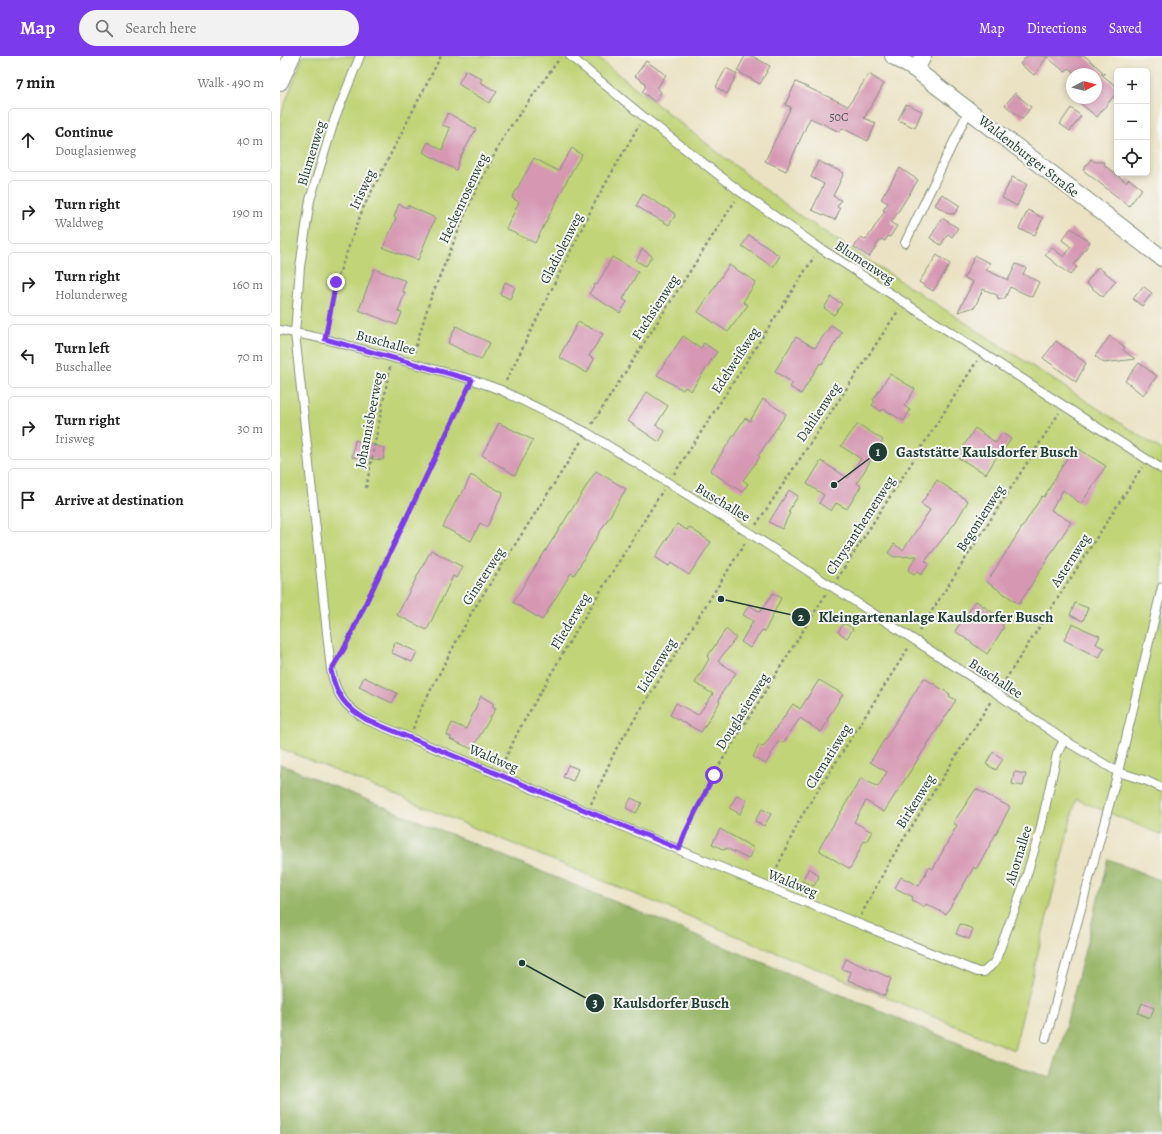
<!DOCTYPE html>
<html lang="en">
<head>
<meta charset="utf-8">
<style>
	body { margin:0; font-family:Alegreya,serif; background:#f2f2f2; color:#222 }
	.controls { position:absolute; right:12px; top:12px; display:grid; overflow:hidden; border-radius:6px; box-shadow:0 2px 6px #0003 }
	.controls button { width:36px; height:36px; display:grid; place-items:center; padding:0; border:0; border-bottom:1px solid #e0e0e0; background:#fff; color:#222; font:20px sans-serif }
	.compass { position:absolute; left:786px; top:12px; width:36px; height:36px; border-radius:50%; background:#fff; box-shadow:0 2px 6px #0003; rotate:83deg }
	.stop { position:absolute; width:12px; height:12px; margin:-9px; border:3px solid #7c3aed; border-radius:50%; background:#fff }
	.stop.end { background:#7c3aed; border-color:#fff; box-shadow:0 1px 4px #0008 }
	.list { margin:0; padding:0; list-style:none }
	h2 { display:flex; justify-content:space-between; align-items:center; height:52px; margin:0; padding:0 16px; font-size:17px }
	h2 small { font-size:13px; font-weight:400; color:#767676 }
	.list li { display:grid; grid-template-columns:26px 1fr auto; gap:12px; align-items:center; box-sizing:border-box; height:64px; margin:0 8px 8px; padding:0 8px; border:1px solid #e0e0e0; border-radius:6px }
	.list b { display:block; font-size:15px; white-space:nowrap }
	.list p { margin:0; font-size:13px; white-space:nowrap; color:#767676 }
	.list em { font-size:13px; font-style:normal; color:#767676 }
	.icon { flex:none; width:22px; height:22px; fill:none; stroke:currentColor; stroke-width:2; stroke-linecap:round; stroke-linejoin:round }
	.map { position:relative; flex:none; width:882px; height:1078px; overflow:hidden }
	header { display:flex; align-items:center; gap:24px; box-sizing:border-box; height:56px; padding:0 20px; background:#7c3aed; color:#fff }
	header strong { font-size:19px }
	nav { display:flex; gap:22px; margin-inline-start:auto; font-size:14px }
	.search { width:280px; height:36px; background:#f2f2f2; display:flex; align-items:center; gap:10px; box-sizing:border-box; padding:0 14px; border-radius:22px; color:#767676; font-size:15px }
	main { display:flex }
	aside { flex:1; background:#fff }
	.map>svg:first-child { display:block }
	.green { fill:#c1d477; stroke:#708856 }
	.forest { fill:#98b668; stroke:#5c7a4e }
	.building { fill:#d697b3 }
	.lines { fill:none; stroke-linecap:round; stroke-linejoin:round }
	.lane-casing { stroke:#85907c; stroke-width:10 }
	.street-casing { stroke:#85907c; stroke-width:18 }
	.path { stroke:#85907c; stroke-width:2.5; stroke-dasharray:3 3; stroke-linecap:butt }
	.lane { stroke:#fff; stroke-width:8 }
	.street { stroke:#fff; stroke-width:16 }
	.route { stroke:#7c3aed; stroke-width:5 }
	.labels { text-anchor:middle; stroke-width:4; stroke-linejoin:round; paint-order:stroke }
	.number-label { font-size:12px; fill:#4d5454 }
	.street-label { font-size:14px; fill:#1f3d34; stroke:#f6f6f2 }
	.leader { fill:none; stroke:#1f3d34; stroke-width:1.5 }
	.callout-dot { fill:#1f3d34; stroke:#f6f6f2; stroke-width:1.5 }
	.mark-label { font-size:12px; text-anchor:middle; font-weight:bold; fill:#fff }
	.callout-label { font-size:15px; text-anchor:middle; font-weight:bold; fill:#1f3d34; stroke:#f6f6f2; stroke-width:4; stroke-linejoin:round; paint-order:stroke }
</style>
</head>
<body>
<header>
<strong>Map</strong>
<div class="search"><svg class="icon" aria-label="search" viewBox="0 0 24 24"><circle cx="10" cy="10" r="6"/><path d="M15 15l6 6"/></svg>Search here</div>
<nav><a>Map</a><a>Directions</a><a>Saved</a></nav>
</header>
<main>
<aside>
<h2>7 min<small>Walk · 490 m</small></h2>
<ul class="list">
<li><svg class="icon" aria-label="ahead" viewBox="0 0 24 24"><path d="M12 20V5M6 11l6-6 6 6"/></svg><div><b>Continue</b><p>Douglasienweg</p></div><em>40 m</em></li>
<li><svg class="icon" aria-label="right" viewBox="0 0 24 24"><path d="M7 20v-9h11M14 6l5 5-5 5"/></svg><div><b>Turn right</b><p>Waldweg</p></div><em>190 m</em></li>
<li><svg class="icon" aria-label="right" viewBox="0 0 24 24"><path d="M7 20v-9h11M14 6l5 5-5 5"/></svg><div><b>Turn right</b><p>Holunderweg</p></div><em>160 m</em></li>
<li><svg class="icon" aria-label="left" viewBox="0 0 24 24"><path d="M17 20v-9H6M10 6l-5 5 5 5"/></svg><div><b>Turn left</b><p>Buschallee</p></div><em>70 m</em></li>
<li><svg class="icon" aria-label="right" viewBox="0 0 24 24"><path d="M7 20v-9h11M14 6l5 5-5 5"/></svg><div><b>Turn right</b><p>Irisweg</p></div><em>30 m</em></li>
<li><svg class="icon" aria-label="arrive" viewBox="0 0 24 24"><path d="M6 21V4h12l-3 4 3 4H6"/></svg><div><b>Arrive at destination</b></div></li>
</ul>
</aside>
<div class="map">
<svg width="882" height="1078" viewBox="0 0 882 1078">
	<rect width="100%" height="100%" fill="#f6f6f2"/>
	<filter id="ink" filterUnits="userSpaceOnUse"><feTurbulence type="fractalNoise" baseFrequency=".025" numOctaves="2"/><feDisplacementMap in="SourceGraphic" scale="8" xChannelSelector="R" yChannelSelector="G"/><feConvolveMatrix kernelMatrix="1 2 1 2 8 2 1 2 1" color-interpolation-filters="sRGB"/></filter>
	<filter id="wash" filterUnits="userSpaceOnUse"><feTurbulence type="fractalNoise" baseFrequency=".012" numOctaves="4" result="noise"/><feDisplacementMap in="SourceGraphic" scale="16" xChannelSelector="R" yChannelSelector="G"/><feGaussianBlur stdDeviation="0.9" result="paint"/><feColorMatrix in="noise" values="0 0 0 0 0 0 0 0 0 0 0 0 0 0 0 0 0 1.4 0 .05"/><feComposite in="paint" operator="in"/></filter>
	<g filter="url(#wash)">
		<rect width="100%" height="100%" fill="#ebe2c3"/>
		<path class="green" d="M23,0h292l199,156 368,238v385l-86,-36 -62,251 -734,-302v-631z"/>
		<path class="forest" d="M0,708l722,297 48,17 11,-34 47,-185 54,22v253h-882z"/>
		<g id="blocks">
			<g class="building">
				<path d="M465,0h7l18,10 -10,18 -23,-13z"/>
				<path d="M747,0h58l20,18h-4l16,13v5l-20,25 -23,-19h22v-24h-20l-8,-6 -3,4 -18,-15 -13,18 -14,-11z"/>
				<path d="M366,5l20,14 -9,13 4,4 -6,10 -13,-10 4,-6 -2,-1 1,-2 -10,-7z"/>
				<path d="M446,12l11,6 -10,20 -11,-7z"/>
				<path d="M186,14l16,9 -2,3 17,10 -8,11 -31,-19z"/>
				<path d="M589,18l15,10 -20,34 12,5 -8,18 -26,-13 -2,4 -30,-14 -24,53 -21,-10 26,-54 -6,-2 11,-23 52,24z"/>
				<path d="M735,37l16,14 -9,12 -17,-14z"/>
				<path d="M626,48l16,7 -7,17 -17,-8z"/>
				<path d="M791,52l10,8 -11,15 -10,-7z"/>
				<path d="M168,57l28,16 -16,29 -4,12 -33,-18 5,-10 14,8 8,-22 -8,-3z"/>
				<path d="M292,92l10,7 -8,12 -39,76 -29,-14 13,-27 -7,-4 22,-40 24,13z"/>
				<path d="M811,103l4,3h9l1,4 21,16 3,-3 13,10 -13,17 -46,-36z"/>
				<path d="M538,105l26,12 -11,23 8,4 -4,7 3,2 -5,11 -23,-10 12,-26 -13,-7z"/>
				<path d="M620,112l18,12 -27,43 6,3 -7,11 -2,-1 -3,5 -4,-2 -12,18 -15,-10 7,-10 5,3 19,-29 -2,-1 5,-7 -7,-4z"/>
				<path d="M732,121l15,7 -10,22 -15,-8z"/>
				<path d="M363,138l31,19 1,3 -6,9 -33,-19z"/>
				<path d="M662,138l18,12 -6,8h-4l-15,-9z"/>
				<path d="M119,148l8,4v-3l28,13 -17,42 -35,-12 13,-30 -2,-1z"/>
				<path d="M748,154l15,8 -8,17 -16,-6z"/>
				<path d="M662,162l16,10 -6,9 -4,-3 -7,11 -11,-7z"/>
				<path d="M791,172l19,14 -16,23 3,2 -7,8 -25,-20 6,-8 13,10 7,-10 -9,-7z"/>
				<path d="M469,179l31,21 -7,11 -31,-21z"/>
				<path d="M362,193l10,7 -6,10 -10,-5z"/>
				<path d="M657,199l13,9 -17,27 -14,-9z"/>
				<path d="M695,200l15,7 -4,7 22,10 8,-16 10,4 -3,6 16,8 -7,15 -22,-10 -5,11 -7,2 -1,-5 -14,-6 -8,18 -17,5 15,-30 -9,-4z"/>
				<path d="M332,201l26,15 -15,27 4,3 -7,11 -31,-19 6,-10 2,1z"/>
				<path d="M449,209l27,17 -13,20 5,3 -20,27 -30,-20z"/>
				<path d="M818,211l18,14 -13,16 -17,-14z"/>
				<path d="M94,213l32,12 -4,10 3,1 -7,20 4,1 -5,12 -38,-15z"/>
				<path d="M225,226l10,5 -5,12 -10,-5z"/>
				<path d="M863,230l9,7 -10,13 -9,-7z"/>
				<path d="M551,241l11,7 -8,11 -10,-7z"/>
				<path d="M298,266l25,12 -14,22 5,3 -7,14 -28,-16z"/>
				<path d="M551,269l11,7 -20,32 -2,-1 -19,31 -11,-7 3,-4 -18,-12 21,-34 19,11z"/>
				<path d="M176,270l34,17 -9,17 -33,-17z"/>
				<path d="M403,280l18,12 3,-5 13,9 -26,39 -6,-4 -2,3 -26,-15z"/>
				<path d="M830,280l15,11 -2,3 12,9 -31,4 -9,-7z"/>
				<path d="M776,285l30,22 -10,19 -33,-24z"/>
				<path d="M859,307l18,13 -14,19 -18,-14z"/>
				<path d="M610,318l25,15 -11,17 6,4 -6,11 -21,-12 -2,2 -9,-6 3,-3 -2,-2z"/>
				<path d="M367,336l21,14 -12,19 9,6 -6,11 -31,-21z"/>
				<path d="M483,343l23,15 -28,42 2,1 -17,23 5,4 -6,8 -32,-21 35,-53 5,3z"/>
				<path d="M219,367l34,17 -18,35 -33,-20z"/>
				<path d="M578,368l25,16 -26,43 4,3 -14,23 -11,-6 -5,8 -12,-8 5,-8 -17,-11 14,-23 27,17 13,-19 -20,-13z"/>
				<path d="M695,372l21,15 6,-10 9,6 -10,15 -2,-1 -13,21 -29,-17z"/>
				<path d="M75,384l30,8 -2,12 -31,-3z"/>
				<path d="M794,390l32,20 -25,38 -18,-14 -12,20 20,12 -52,82 -32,-22 55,-86 2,1z"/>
				<path d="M316,415l30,18 -52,86 -3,-2 -29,47 -29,-18z"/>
				<path d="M191,419l32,18 -16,34 -7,-4 -9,18 -28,-14 16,-32 2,1z"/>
				<path d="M657,424l31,21 -13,22 -30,38 4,3 -8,11 -4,-3 -3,3 -6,-5 9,-14 -23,1 -6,-4 6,-9 9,6 27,-40 -9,-6z"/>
				<path d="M509,434l9,6 -10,16 2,1 -8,16 -13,-7z"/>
				<path d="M397,468l10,6 2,-3 22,15 -22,33 -18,-12 -2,3 -14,-9z"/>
				<path d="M151,494l32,17 -6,11 -4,-2 -26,54 -30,-15z"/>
				<path d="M493,537l8,5 -16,33 -3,-1 -12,18 -9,-6 12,-21 -10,-6 6,-10 11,7z"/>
				<path d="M696,545l29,20 -3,5 2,1 -17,27 -32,-23z"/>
				<path d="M795,547l13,5 -5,13 -13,-6z"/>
				<path d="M564,567l9,6 -6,9 -9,-6z"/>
				<path d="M792,568l28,12 -4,8 8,4 -5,10 -35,-18z"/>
				<path d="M446,573l10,9 -18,23 18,12 -15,21 -2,7 1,1 -19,30 -31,-17 6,-12 22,12 15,-21 -18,-11 14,-24 -2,-2z"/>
				<path d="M115,586l22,10 -5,10 -20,-9z"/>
				<path d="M84,621l33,16 -5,10 -33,-16z"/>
				<path d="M644,622l26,16 -1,2 7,4 -72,112 -18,-11 -12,21 18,10 -6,10 -2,-1 -14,28 -30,-18v-4l41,-69 17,9 9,-15 -17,-10z"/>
				<path d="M539,624l24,14 -16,25 1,2 -7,11 -21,-14 -17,25 -4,-3 -13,24 -13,-7 6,-12 4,2 30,-43 7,5z"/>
				<path d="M201,640l13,8 -2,2 4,2 -24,41 -22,-10 1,-2 -4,-2 5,-12 14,6z"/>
				<path d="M713,696l10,7 -7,11 -10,-6z"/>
				<path d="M288,709l10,4 -5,12 -10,-4z"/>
				<path d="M734,716l12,2 -3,12 -11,-2z"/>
				<path d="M696,733l34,18 -25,47 -9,15 -2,-2 -28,47 -20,-10 -1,3 -13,-7 1,-3 -18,-9 6,-11 18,9 10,-19 4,2 24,-44 -4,-2z"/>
				<path d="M457,739l10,5 -7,14 -11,-6z"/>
				<path d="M351,742l11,5 -6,10 -10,-5z"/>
				<path d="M482,753l9,5 -7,12 -9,-5z"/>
				<path d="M440,773l34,19 -6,11 -22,-11 -1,2 -13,-6z"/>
				<path d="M529,812l7,5 3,4 -5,9 -12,-5z"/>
				<path d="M680,868l13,5 -4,10 -13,-5z"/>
				<path d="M566,903l45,19 -6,18 -37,-16 3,-8 -9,-3z"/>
				<path d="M862,947l12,5 -4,10 -12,-5z"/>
			</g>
		</g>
	</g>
	<g filter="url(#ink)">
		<use href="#blocks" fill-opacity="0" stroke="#85907c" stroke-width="1"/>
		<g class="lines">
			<g class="lane-casing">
				<g id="lane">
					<path d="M80,0l-25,62 -25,82 -10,67 -5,66 36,337c5,25 14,37 36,50l401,167 210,85h6l11,-10 28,-75 17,-56 17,-77 7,-14"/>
					<path d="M290,0l74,61 98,76 78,55 342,221"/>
					<path d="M625,187l64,-133"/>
					<path d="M0,274l45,9 148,41 28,10 85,42 165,102 245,159 68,47 54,32 29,9 15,7"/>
					<path d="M766,982l72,-266 44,-185"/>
				</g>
			</g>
			<g class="street-casing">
				<g id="street">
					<path d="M613,0l23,14 246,188"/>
					<path d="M636,14l7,-14"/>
					<path d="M0,26l12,-26"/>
				</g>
			</g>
			<g class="path">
				<path d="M47,273l9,-47 27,-74 78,-152"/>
				<path d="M134,296l16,-52 41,-100 34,-66 55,-76"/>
				<path d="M226,325l88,-177 45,-79"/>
				<path d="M312,368l143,-223"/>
				<path d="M394,418l140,-217"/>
				<path d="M86,432l24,-121"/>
				<path d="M476,469l142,-214"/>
				<path d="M557,523l140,-218"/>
				<path d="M639,575l140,-218"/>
				<path d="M60,599l128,-266"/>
				<path d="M722,629l140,-218"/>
				<path d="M133,673l6,-17 53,-100 110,-172"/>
				<path d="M222,709l18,-37 54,-94 89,-144"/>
				<path d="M311,748l25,-55 129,-206"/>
				<path d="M402,784l31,-65 113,-181"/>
				<path d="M492,822l29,-61 108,-170"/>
				<path d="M581,859l30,-56 100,-158"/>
			</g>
			<use href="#lane" class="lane"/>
			<use href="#street" class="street"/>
		</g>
	</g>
	<g class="lines" filter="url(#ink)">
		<path class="route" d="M56,226l-11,57 147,41 -128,269 -13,21c5,25 14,37 36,50l312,129 6,-16 29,-58"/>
	</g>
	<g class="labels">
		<g class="number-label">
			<text x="559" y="65">50C</text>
		</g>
		<g class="street-label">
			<text transform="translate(31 97) rotate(-73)" y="5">Blumenweg</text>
			<text transform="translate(749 100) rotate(38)" y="5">Waldenburger Straße</text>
			<text transform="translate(82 133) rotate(-65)" y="5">Irisweg</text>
			<text transform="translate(183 142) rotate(-65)" y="5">Heckenrosenweg</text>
			<text transform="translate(281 192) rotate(-63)" y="5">Gladiolenweg</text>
			<text transform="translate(585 206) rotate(33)" y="5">Blumenweg</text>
			<text transform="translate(375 251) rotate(-57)" y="5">Fuchsienweg</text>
			<text transform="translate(106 286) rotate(15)" y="5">Buschallee</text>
			<text transform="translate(455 304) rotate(-57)" y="5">Edelweißweg</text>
			<text transform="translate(538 356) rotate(-56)" y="5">Dahlienweg</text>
			<text transform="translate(89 364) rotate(-79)" y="5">Johannisbeerweg</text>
			<text transform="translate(443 446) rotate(31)" y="5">Buschallee</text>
			<text transform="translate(700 462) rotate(-57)" y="5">Begonienweg</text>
			<text transform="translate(580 469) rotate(-57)" y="5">Chrysanthemenweg</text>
			<text transform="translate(790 504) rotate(-57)" y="5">Asternweg</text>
			<text transform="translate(203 520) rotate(-57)" y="5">Ginsterweg</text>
			<text transform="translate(290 565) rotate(-59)" y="5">Fliederweg</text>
			<text transform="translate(376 609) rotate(-58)" y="5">Lichenweg</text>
			<text transform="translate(716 622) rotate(33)" y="5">Buschallee</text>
			<text transform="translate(462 655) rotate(-58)" y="5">Douglasienweg</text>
			<text transform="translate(548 700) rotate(-58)" y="5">Clematisweg</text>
			<text transform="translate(214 702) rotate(23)" y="5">Waldweg</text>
			<text transform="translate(635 745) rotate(-58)" y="5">Birkenweg</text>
			<text transform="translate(738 799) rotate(-73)" y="5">Ahornallee</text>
			<text transform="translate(513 827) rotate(22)" y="5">Waldweg</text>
		</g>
	</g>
	<path class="leader" d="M554 429L598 396M441 543L521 561M242 907L315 947"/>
	<g class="callout-dot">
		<circle cx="554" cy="429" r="4"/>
		<circle cx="441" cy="543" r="4"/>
		<circle cx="242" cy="907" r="4"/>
		<circle cx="598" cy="396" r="10"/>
		<circle cx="521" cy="561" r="10"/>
		<circle cx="315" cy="947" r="10"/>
	</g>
	<g class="mark-label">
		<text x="598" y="400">1</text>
		<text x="521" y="565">2</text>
		<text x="315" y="951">3</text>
	</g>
	<g class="callout-label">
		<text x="707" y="401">Gaststätte Kaulsdorfer Busch</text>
		<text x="656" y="566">Kleingartenanlage Kaulsdorfer Busch</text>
		<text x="391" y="952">Kaulsdorfer Busch</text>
	</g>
</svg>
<div class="controls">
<button>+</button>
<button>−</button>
<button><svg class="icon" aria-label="locate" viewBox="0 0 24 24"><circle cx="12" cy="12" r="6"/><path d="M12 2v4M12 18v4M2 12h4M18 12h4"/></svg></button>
</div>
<svg class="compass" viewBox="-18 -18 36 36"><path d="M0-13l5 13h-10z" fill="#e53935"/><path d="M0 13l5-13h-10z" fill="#767676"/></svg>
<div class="stop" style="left:434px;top:719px"></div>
<div class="stop end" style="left:56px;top:226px"></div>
</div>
</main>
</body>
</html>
